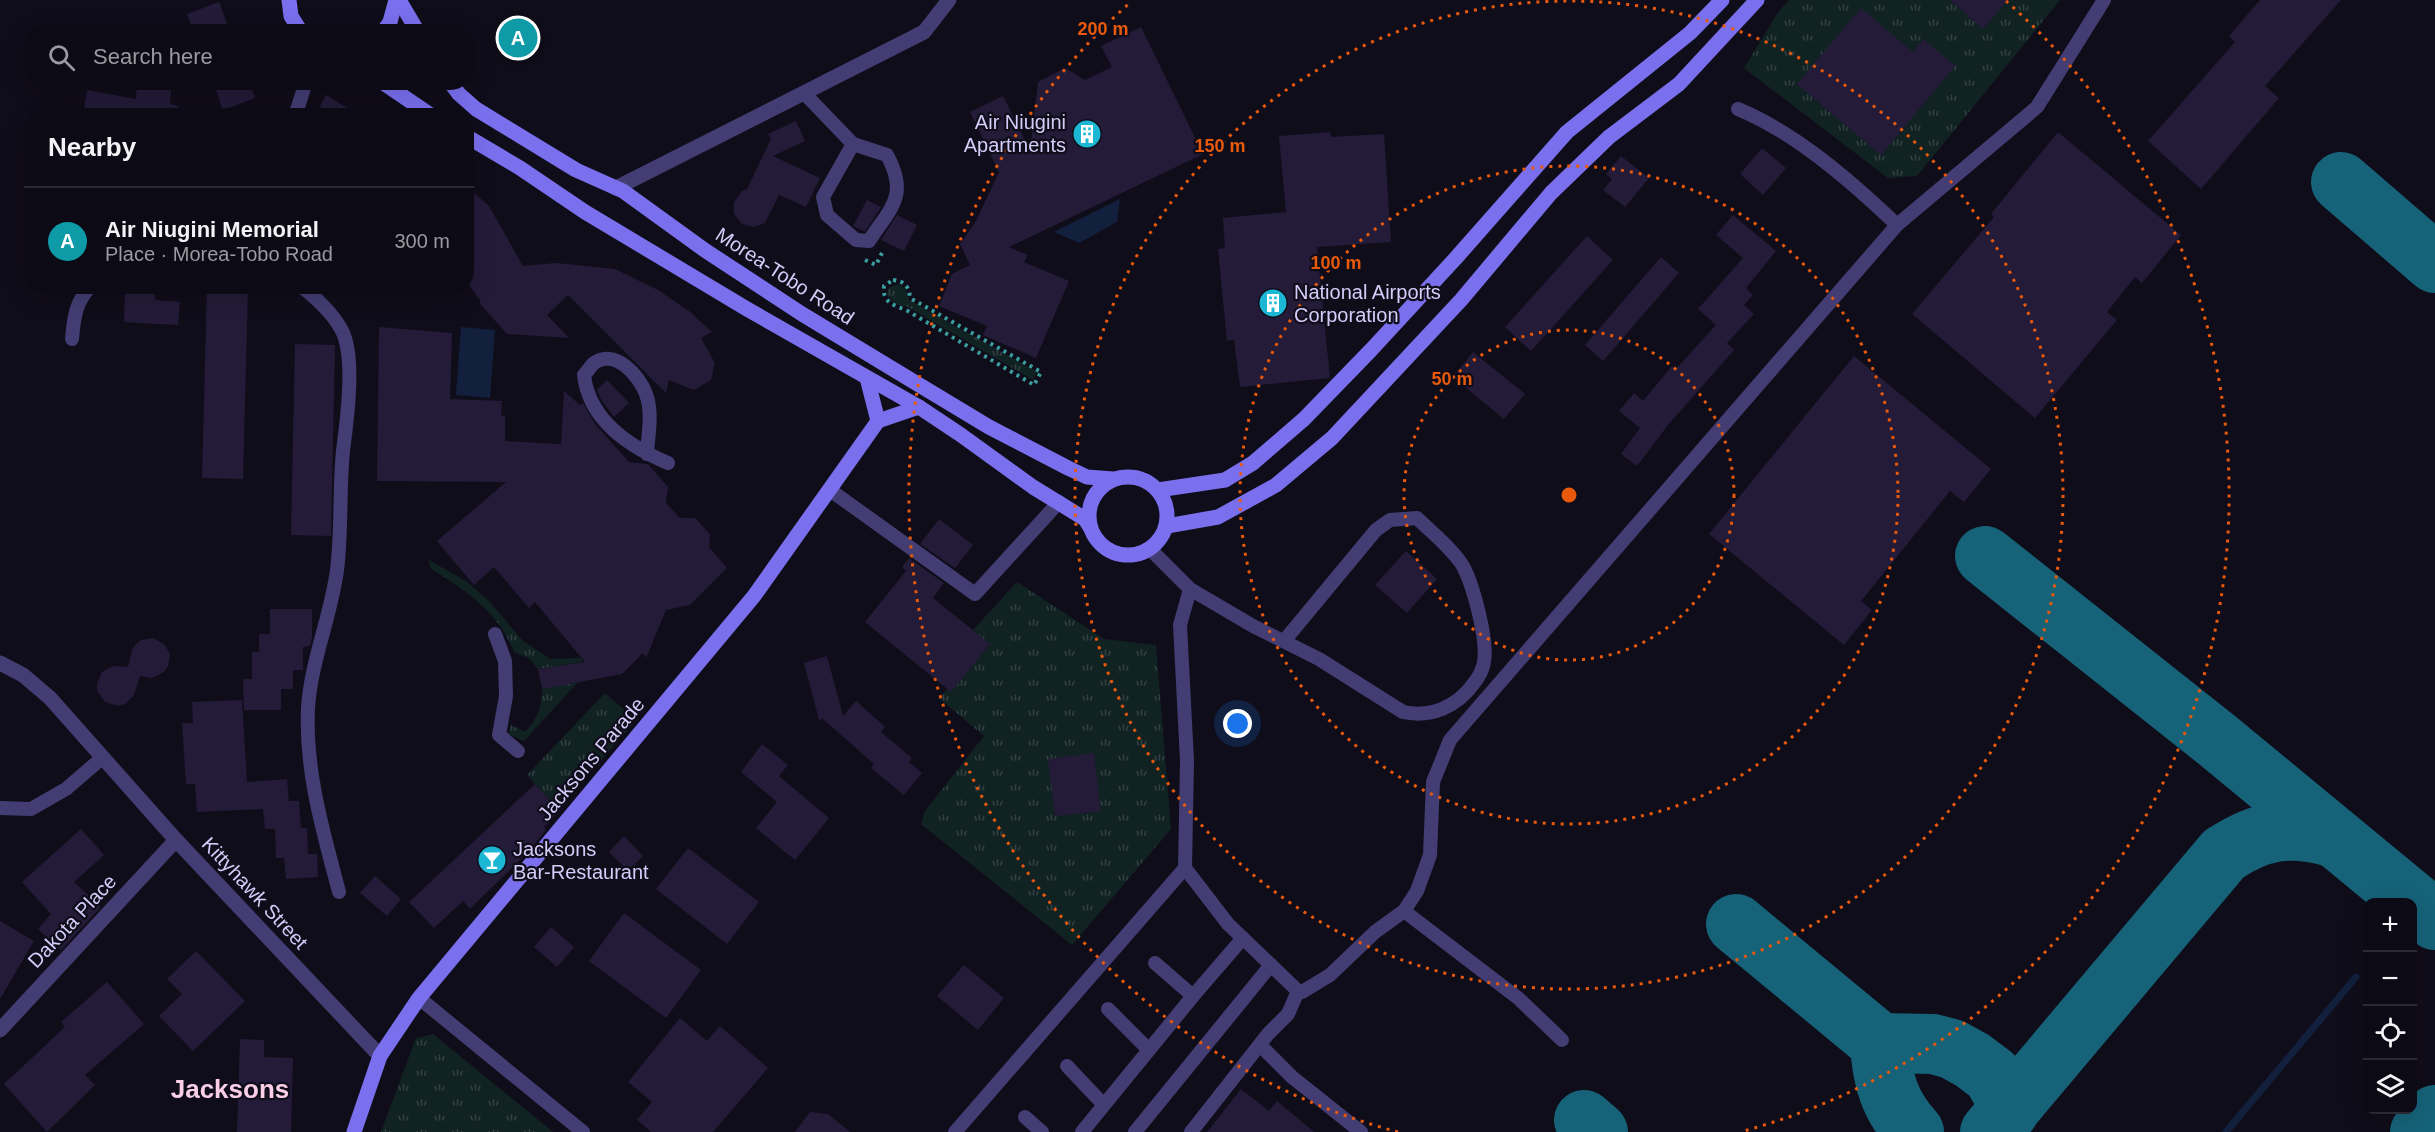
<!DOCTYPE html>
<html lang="en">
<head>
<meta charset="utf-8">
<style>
	body { margin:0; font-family:Helvetica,sans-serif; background:#1a1822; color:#f1f3f6 }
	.controls { position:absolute; right:18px; bottom:18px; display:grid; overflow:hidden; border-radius:12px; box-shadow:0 6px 24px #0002 }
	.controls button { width:54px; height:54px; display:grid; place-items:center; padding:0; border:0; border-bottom:2px solid #2c2b34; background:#0c0a14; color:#f1f3f6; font:30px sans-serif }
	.you { position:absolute; left:1238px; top:724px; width:21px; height:21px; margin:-15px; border:4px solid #fff; border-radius:50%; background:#1a73e8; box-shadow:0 0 0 9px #1a73e833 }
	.badge { display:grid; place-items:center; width:39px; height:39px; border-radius:50%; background:#b45309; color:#fff; font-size:20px; font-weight:700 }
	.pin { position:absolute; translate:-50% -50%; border:3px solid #fff; box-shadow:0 2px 6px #0006 }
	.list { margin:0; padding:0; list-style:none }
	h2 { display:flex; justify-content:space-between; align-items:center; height:78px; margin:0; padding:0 24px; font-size:26px }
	h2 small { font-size:20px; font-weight:400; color:#9a9aa0 }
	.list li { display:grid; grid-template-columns:39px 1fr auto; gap:18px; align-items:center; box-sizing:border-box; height:108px; padding:0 24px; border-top:2px solid #2c2b34 }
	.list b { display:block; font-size:22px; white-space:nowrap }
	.list p { margin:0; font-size:20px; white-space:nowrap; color:#9a9aa0 }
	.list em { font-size:20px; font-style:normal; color:#9a9aa0 }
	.icon { flex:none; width:33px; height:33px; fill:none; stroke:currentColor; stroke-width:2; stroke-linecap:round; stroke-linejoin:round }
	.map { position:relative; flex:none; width:2435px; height:1132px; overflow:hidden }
	.search { position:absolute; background:#0c0a14; box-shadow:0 6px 24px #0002; left:24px; top:24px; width:450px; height:66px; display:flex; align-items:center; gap:15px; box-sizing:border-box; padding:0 21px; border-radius:24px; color:#9a9aa0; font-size:22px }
	.panel { position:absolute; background:#0c0a14; box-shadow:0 6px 24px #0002; left:24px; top:108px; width:450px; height:186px; border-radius:24px }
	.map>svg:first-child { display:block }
	.grass { fill:url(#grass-tufts) }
	.water { fill:#12203d }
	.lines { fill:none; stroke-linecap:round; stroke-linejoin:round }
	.stream { stroke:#12203d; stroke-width:7 }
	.taxiway { stroke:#166278; stroke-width:60 }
	.building { fill:#231b38 }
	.path { stroke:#3a9d9e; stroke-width:4; stroke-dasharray:3 4.5; stroke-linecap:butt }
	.lane { stroke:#433d73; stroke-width:14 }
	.street { stroke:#433d73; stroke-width:15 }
	.secondary { stroke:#7a6fed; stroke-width:15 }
	.ring { fill:none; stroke:#e8590c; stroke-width:3; stroke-dasharray:3 6 }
	.labels { text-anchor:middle; stroke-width:4.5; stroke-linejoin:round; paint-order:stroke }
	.poi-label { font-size:20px; fill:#d4ccf9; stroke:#100d1a; text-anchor:start }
	.street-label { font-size:20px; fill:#d4ccf9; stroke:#100d1a }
	.district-label { font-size:26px; font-weight:bold; fill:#f9cee6; stroke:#100d1a }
	.centre { fill:#e8590c; stroke:#100d1a; stroke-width:3 }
	.ring-label { font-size:18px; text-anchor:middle; font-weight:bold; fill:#e8590c; stroke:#100d1a; stroke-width:4.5; stroke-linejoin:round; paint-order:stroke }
</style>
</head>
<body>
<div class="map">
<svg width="2435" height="1132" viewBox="0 0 2435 1132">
	<defs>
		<pattern id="grass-tufts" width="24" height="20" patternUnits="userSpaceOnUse" patternTransform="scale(1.5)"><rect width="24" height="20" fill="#112223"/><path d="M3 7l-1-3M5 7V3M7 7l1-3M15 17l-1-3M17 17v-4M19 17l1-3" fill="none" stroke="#334144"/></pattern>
	</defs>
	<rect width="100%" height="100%" fill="#100d1a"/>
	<g class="grass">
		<path d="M1789,0h271l-143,176 -29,2 -144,-110 33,-54z"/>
		<path d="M899,284l7,6 3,10 128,72 -4,8 -127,-74c-10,0 -15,-4 -19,-12l1,-6z"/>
		<path d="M429,560l38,22 23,20 32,38 28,19 32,-1v4l-44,7 -8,-10 -16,-7c-15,-40 -49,-62 -84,-84z"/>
		<path d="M1017,582l87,57 52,6 15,184 -99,116 -151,-121 4,-13 59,-75 -45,-38 51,-53 -17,-15z"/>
		<path d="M578,682l-54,59 -16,-7 3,-9 14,7c12,-13 17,-24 17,-43z"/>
		<path d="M605,693l26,23 2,8 -75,85 -31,-34z"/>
		<path d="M433,1034l120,98h-172l35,-94z"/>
	</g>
	<g class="water">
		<path d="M1120,199l-3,23 -38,21 -25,-11z"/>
		<path d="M461,327l34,3 -5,68 -34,-3z"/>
	</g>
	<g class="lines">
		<path class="stream" d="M2226,1132l130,-155"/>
		<g class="taxiway">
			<path d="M2341,182l94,81"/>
			<path d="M1985,556l232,184 218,180"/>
			<path d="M1736,924l144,119 53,1 19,5 20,11 20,15 10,17 7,19"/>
			<path d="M1880,1043c2,36 9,62 34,89"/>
			<path d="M1584,1120l14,12"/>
			<path d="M1990,1132l234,-278c37,-24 65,-29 108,-17"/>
			<path d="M2420,1132l15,-17"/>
		</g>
	</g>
	<g class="building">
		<path d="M1950,0h58l-25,29z"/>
		<path d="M2260,0h81l-76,86 14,12 -78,91 -53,-48 87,-99 -6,-6z"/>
		<path d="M219,2l11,30h-36l-7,-18z"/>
		<path d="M1861,8l52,44 10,-13 32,27 -74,89 -84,-71z"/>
		<path d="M1141,27l62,127 -194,93 19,8 -4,7 45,19 -33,77 -53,-23 4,-9 -48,-20 13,-32 18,-9 -10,-21 15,-21 24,-51 -29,-60 33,-16 27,54 8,-68 27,-14 20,12 27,-13 -11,-21z"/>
		<path d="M137,82h35l-2,22 8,2 -1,10h-94l4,-26 49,9z"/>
		<path d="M213,82h36l6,16 -32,12z"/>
		<path d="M326,95l34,21h-45z"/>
		<path d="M796,121l9,20 -32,15 47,22 -14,29 -27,-12 -14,28 -11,4 -12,-3 -8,-10v-12l8,-11 5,-2 24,-50 -3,-5z"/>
		<path d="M1330,132l1,5 53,-3 7,108 -74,5 13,131 -90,9 -6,-47 -7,1 -9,-92 7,-1 -2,-30 63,-6 -7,-76z"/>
		<path d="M2058,132l123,103 -39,48 -7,-6 -28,35 10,8 -82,98 -123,-104 82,-97 -3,-3z"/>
		<path d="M1762,148l24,20 -23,27 -23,-21z"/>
		<path d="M1621,156l28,22 -24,29 -22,-17 9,-11 -6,-5z"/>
		<path d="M466,186l23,20 34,60 33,-3 59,6 43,21 31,21 23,21 -11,6 14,25 -4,17 -17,10 -25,-10 -3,13 -98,-98 -21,20 22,23 -62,-4 -27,-30v-4l-14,-19z"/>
		<path d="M867,200l14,7 -16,25 -12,-6z"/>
		<path d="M897,215l20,10 -13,26 -23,-11z"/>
		<path d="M1733,215l43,36 -30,37 7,7 -9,10 10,9 -27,29 7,7 -66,75 -31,41 -16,-12 19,-26 -21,-17 15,-18 9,8 29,-35 4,3 40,-44 -18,-16 45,-51 -27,-23z"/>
		<path d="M1587,236l26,24 -82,91 -26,-24z"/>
		<path d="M1661,257l18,16 -76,88 -18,-16z"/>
		<path d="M207,286h41l-5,193 -41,-1z"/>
		<path d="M125,289l30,1v10l25,2 -2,23 -54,-3z"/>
		<path d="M379,327l73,6 -2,66 52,2 -1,15h4v25l56,3 3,-53 16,14 3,-2 12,21 34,38 19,2 20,23 -2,16 14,15h15l15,16 -1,13 18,21 -37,37 -24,5 -20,48 -3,-5 -21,21 -80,15 -4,-20 47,-7 -50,-60 -6,6 -35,-41 -20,18 -37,-44 69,-59 -129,-1z"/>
		<path d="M295,344l40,1 -4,191 -40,-1z"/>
		<path d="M1473,352l52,42 -21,25 -51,-42z"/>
		<path d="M1854,356l137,113 -27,33 -14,-11 -89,110 11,9 -28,35 -135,-111z"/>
		<path d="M607,380l22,23 -15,14 -12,-16 -5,-11z"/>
		<path d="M939,519l34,26 -18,23 -35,-24z"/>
		<path d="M1406,551l31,28 -30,34 -32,-28z"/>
		<path d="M909,558l35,25 -11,15 57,46 -39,48 -86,-70 41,-51 -4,-4z"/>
		<path d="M270,609h42v28l-2,9 -7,1v23h-10v19h-12v21h-37l-1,-31h9v-27h7v-18h11z"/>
		<path d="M153,638l11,6 6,10 -2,12 -4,6 -12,6 -12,-2 -6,19 -9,9 -7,2 -13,-4 -8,-11v-7l5,-12 11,-6 15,1 4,-17 4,-6 5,-4z"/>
		<path d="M827,656l16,60 13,-15 29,26 -4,5 31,26 -3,4 13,11 -18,22 -33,-27 3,-4 -51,-45 -4,1 -15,-57z"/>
		<path d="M242,700l5,82 40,-3 2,22h10l2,27h6l1,26h9l1,23 -32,2 -2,-21h-8l-1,-29h-10l-2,-20 -66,3 -2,-28h-9l-4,-61h11l-1,-21z"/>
		<path d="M762,744l26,21 -9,11 50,42 -34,42 -39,-32 21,-26 -36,-30z"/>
		<path d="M1094,753l7,58 -46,5 -7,-57z"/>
		<path d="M535,784l25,27 -16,16 2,3 -19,23 -57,56 -7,-8 -29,27 -25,-26z"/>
		<path d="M81,829l23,26 -30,27 27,25 -40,43 -23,-21 13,-15 -29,-32z"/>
		<path d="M624,836l19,20 -15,15 -19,-19z"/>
		<path d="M688,848l71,54 -32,42 -71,-55z"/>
		<path d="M375,876l26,23 -14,17 -27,-23z"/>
		<path d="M624,913l77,57 -35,48 -77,-57z"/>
		<path d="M0,921l34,20 -34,58z"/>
		<path d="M551,927l23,20 -17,20 -23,-20z"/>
		<path d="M196,951l49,50 -52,50 -34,-35 23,-22 -15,-15z"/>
		<path d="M964,965l40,33 -26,32 -41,-34z"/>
		<path d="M107,982l37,42 -59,51 10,10 -48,47 -43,-48 61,-57 -4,-5z"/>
		<path d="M680,1018l27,23 13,-15 48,42 -55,64h-62l-14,-12 15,-18 -24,-20z"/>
		<path d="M240,1039l24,1v17l29,1 -2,74h-54z"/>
		<path d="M1241,1089l28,22 8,-10 37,31h-107z"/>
		<path d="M810,1112l18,2 22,18h-55z"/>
	</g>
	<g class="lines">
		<g class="path">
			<path d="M865,260l11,5 6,-12"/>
			<path d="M893,280c12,1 16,7 17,18l131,74 -7,13 -128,-75c-13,-5 -24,-8 -22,-24z"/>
		</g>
		<g class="lane">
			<path d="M804,93l49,51 -30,53 4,18 29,25 13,1c22,-34 40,-45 18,-86l-34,-11"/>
			<path d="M1738,109c58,24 114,73 159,116"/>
			<path d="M295,116l11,-34"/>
			<path d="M301,286c15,12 38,33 44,52 9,29 2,82 -2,113 -4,40 -1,80 -6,119 -6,46 -26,91 -29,138 -3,63 15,123 31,184"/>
			<path d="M72,339c2,-21 3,-37 19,-53"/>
			<path d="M647,454c1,-19 6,-41 -1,-60 -7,-19 -32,-47 -53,-30 -3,3 -6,8 -9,11 5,45 46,72 84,88"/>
			<path d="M830,490l145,104 84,-92"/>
			<path d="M1150,549l40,40 63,37 66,33 84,53c28,6 54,-5 71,-29 4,-5 9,-14 10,-21 4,-21 -10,-74 -20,-94 -9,-17 -33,-36 -47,-50l-27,2 -14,10 -92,111"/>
			<path d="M1190,589l-10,36 7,136 -2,107 43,56 70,67 4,1 28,-17 45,-43 29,-21 13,-20 13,-36 3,-73 17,-42 447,-515 140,-118 67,-107"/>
			<path d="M495,634l10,27 1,35 -7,39 19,16"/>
			<path d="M0,808l31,1 35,-20 36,-31"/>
			<path d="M1404,911l114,87 44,42"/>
			<path d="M1155,963l38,33"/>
			<path d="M419,998l164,134"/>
			<path d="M1108,1009l41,41"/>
			<path d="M1260,1045l32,32 69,55"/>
			<path d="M1067,1066l36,38"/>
			<path d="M1025,1117l17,15"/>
			<path d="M955,1132l230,-264"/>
			<path d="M1082,1132l111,-136 50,-58"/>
			<path d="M1135,1132l136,-167"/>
			<path d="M1191,1132l77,-98 20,-20 10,-23"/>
		</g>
		<g class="street">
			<path d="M616,188l308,-156 25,-32"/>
			<path d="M0,663l23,12 27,23 126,142 204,216"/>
			<path d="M0,1030l176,-190"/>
		</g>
		<g class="secondary">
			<path d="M289,0l2,16 10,16"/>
			<path d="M399,0l19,32"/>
			<path d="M383,32l7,-10 6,-22"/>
			<path d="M382,82l50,34"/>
			<path d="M450,82l9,12 17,15 100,61 47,21 83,60 96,63 109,66 78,47 79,41 19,9 26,2"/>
			<path d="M466,136l54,32 65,44 162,97 172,98 42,28 72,52 52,32 5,8"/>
			<path d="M867,378l11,43"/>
			<circle cx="1128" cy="516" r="39"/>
			<path d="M1158,490l67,-10 28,-17 51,-44 67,-69 84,-91 112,-127 123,-99 32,-33"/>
			<path d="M1167,526l51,-9 58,-32 56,-47 129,-138 90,-107 58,-56 70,-53 78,-84"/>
			<path d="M354,1132l26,-76 39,-58 335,-402 124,-175 41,-14"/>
		</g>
	</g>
	<g class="ring">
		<circle cx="1569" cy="495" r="165"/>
		<circle cx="1569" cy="495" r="329"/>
		<circle cx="1569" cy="495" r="494"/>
		<path d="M1398 1132A659 659 0 0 1 1132 1M2006 1A659 659 0 0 1 1740 1132"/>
	</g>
	<defs>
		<g id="building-disc" transform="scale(1.5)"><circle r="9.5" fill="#1bb7d5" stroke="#100d1a"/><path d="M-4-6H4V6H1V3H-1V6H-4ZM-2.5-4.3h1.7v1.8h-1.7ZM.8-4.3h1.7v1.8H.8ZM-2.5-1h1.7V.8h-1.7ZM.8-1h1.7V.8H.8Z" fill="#fff"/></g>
		<g id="bar-disc" transform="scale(1.5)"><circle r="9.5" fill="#1bb7d5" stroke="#100d1a"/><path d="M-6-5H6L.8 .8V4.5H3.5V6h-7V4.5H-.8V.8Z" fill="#fff"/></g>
	</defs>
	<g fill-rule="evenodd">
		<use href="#building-disc" x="1087" y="134"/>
		<use href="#building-disc" x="1273" y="303"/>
		<use href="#bar-disc" x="492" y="860"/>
	</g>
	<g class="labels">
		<g class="poi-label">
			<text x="1066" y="129" text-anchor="end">Air Niugini<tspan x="1066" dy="23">Apartments</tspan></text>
			<text x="1294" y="299">National Airports<tspan x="1294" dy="23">Corporation</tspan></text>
			<text x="513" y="856">Jacksons<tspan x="513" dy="23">Bar-Restaurant</tspan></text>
		</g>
		<g class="street-label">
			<text transform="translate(785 276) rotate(33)" y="7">Morea-Tobo Road</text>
			<text transform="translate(591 759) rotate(-50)" y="7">Jacksons Parade</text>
			<text transform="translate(255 893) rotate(47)" y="7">Kittyhawk Street</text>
			<text transform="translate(72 921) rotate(-47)" y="7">Dakota Place</text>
		</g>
		<g class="district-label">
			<text x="230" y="1098">Jacksons</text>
		</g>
	</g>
	<circle cx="1569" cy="495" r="9" class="centre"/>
	<g class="ring-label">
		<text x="1103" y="35">200 m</text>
		<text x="1220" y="152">150 m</text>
		<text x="1336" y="269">100 m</text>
		<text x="1452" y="385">50 m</text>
	</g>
</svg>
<div class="controls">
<button>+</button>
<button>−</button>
<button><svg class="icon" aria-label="locate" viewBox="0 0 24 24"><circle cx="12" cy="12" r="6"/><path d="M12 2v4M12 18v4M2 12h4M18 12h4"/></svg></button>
<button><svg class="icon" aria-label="layers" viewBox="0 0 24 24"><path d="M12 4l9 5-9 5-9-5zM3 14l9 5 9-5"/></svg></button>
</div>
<div class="you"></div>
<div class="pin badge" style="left:518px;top:38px;background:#0f9aa8">A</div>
<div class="search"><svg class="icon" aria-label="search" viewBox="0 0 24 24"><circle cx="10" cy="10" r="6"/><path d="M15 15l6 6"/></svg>Search here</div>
<section class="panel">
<h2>Nearby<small></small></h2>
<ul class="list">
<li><span class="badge" style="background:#0f9aa8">A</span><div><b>Air Niugini Memorial</b><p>Place · Morea-Tobo Road</p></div><em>300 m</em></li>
</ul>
</section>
</div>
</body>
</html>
